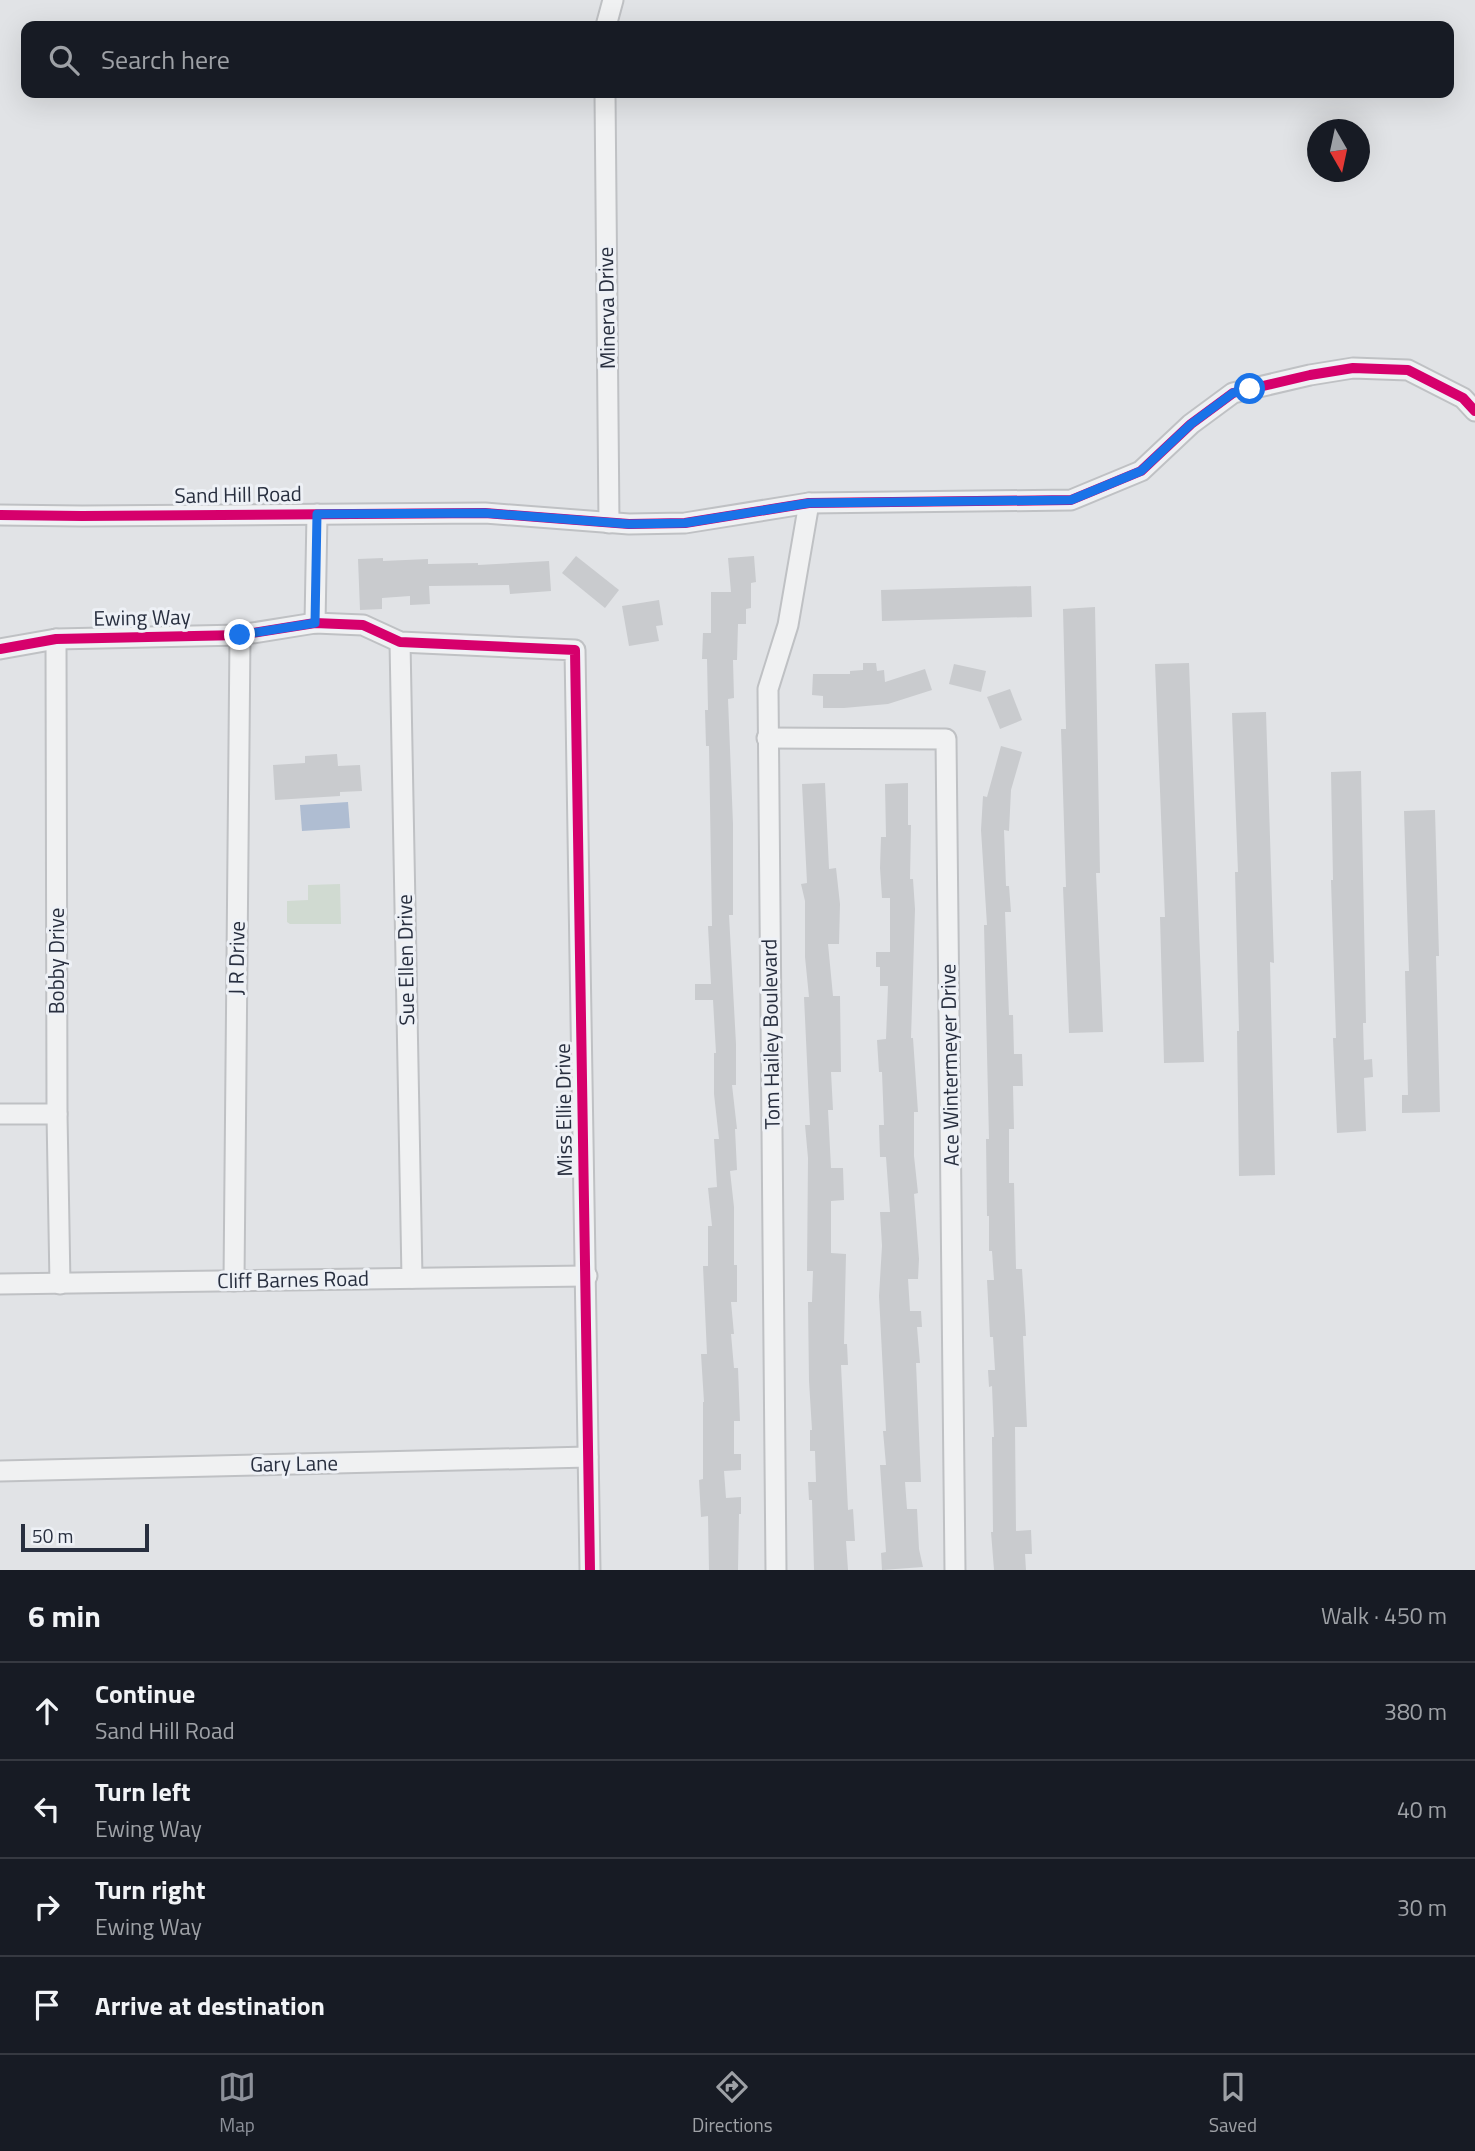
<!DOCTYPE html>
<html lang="en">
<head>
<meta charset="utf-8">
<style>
	body { margin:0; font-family:"Titillium Web",sans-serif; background:#20242c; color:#f1f3f6 }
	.compass { position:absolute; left:1307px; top:119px; width:63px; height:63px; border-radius:50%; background:#171b24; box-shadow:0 7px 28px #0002; rotate:171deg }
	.scale { position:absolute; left:21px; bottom:18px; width:128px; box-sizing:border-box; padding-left:7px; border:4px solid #282f3f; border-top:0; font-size:19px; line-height:24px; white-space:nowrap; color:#282f3f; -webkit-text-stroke:5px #eef1f6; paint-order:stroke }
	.stop { position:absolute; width:21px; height:21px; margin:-16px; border:5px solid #1a73e8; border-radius:50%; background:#fff }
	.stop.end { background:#1a73e8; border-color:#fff; box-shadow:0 2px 7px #0008 }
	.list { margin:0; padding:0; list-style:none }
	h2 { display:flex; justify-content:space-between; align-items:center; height:91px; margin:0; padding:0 28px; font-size:30px }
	h2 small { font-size:23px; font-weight:400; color:#9ea1a6 }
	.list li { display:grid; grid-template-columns:46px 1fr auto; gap:21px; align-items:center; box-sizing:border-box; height:98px; padding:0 28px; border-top:2px solid #363941 }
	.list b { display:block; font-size:26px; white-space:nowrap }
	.list p { margin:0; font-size:23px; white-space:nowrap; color:#9ea1a6 }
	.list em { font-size:23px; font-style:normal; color:#9ea1a6 }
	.icon { flex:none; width:38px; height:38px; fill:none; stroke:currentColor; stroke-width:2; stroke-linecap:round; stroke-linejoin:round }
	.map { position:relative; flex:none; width:1475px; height:1570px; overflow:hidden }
	.search { position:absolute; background:#171b24; box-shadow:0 7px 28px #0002; left:21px; right:21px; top:21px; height:77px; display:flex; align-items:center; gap:18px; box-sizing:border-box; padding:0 24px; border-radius:14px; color:#9ea1a6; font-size:26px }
	.sheet { height:483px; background:#171b24 }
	nav { display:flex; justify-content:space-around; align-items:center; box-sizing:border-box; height:98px; border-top:2px solid #363941; background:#171b24; font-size:19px; color:#9ea1a6 }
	nav a { display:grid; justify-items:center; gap:4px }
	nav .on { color:#8c9099 }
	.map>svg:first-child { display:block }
	.green { fill:#d0dad1 }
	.water { fill:#afbdd2 }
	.building { fill:#c9cbce }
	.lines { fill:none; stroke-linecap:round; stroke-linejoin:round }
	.street-casing { stroke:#bfc1c4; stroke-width:23 }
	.street { stroke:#f0f1f2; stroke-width:19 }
	.cycleway-casing { stroke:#eef1f6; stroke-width:15 }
	.cycleway { stroke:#d6006c; stroke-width:10 }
	.route { stroke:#1a73e8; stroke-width:9 }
	.labels { text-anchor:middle; stroke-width:6; stroke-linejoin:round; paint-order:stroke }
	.street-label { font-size:21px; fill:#282f3f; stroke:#eef1f6 }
</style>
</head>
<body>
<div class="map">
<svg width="1475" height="1570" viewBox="0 0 1475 1570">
	<rect width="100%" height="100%" fill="#e1e3e6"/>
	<path class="green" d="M340,884l1,40h-51l-3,-2v-21l21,-1v-15z"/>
	<path class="water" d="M348,802l2,26 -48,3 -2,-26z"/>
	<g class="building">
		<path d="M576,556l43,34 -14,18 -43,-35z"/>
		<path d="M754,556l2,26 -5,1v25l-5,1v15h-8l-1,36h-4l1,38 -6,1 5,125v91h-4l7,129v41h-4l5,44h-2l2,41 -7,1 4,36v58h3v37h-6l3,32h-3l3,34h4l2,53h-6v33h7v16l-17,1 2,27 15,-1v17h-2l-1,56h-29l-1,-54 -7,1 -2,-37 4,-1v-77h1l-3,-48h6l-4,-88h5v-40h4l-4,-38 9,-1 -3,-48h5l-5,-45v-41h2l-3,-53h-18v-16h16l-3,-58h4l-3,-180h-3l-1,-36h3l-1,-51h-5l1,-26h8v-41h20l-3,-34z"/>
		<path d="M383,558v3l45,-2v5l50,-1v2l71,-4 2,30 -41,3 -1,-9 -80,1 1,18 -20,1v-9l-28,2v11l-22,1 -2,-51z"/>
		<path d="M1031,586l1,31 -150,4 -1,-31z"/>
		<path d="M659,600l4,25 -7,1 3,15 -30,5 -7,-40z"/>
		<path d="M1095,607l5,266h-4l7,159 -34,1 -6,-146h3l-5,-158h5l-3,-120z"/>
		<path d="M863,663h13l1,8 7,-1 1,12 40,-13 7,21 -44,14 -44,4h-21v-12l-11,-1 1,-21h37v-3l13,-1z"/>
		<path d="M1189,663l15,399 -40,1 -4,-146h5l-10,-253z"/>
		<path d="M954,664l32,7 -5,21 -32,-8z"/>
		<path d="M1010,689l12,31 -22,9 -13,-32z"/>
		<path d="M1266,712l8,251 -4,-1 5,213 -36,1 -2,-145h2l-4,-159h3l-6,-159z"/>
		<path d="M1001,746l21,6 -11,38 -2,41 -5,-1 2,56h3l2,26h-6l4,103h4l1,39h8l1,32h-10l1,43h-5v54h5l2,86h6l3,47 1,20h-3l4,91h-12l1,104 15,-1 1,24h-7l1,16h-32l-3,-38h2l-1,-95h2l-2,-51 -3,1 -1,-17h7l-2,-33h-3l-3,-57h7l-2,-29h-3v-35h-2l-1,-77h3l-5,-214h3l-6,-95 2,-34 4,1z"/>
		<path d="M337,754l1,12 22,-1 2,26 -22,1v4l-65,4 -2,-35 32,-2v-7z"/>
		<path d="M1361,771l5,252h-3l1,37 8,-1 1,18 -9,1 2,53 -29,2 -4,-95h3l-5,-158h2l-2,-108z"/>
		<path d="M825,783l4,86 7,-1 4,36 -1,40h-11l5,52h7l1,76h-10l2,38h-5l3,58h12l1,32 -13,1v52l15,1 -2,90h3l1,21h-7l7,145 5,-1 2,32h-9l2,29h-34l-2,-70h-3l-1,-18h8l-1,-31h-5v-21h2l-3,-49 -1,-79h4l1,-31h-6l1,-113 -3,-33h5l-6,-128h5l-4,-40v-56l-4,-17 6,-1 -5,-99z"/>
		<path d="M908,783v42h3l-1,54h3l2,30 -4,129h2l5,74h-4v44l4,37 -4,1 5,65 -1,20h-10l2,32h11l1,16h-5l3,36h-4l5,119h-16l2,27h10l2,40 4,18 -41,3 -1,-17 5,-1 -6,-87h6l-3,-34h3l-7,-135 3,-50 -2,-34h10l-4,-55h-6l-1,-32h5l-2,-53h-3l-2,-32 9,-1 2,-53h-8v-19h-4v-15h14v-54h-8l-2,-30 1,-31h5l-1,-53z"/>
		<path d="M1435,810l4,146h-3l4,156 -38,1v-18h6l-3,-124h4l-5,-160z"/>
	</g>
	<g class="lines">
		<g class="street-casing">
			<g id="street">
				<path d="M606,26l7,-26"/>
				<path d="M605,93l4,430"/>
				<path d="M0,515l82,1 403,-3 144,11 56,-1 124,-20 262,-3 70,-29 50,-47 42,-31 77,-18 43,-7 55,2 55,28 12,13"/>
				<path d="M315,623l2,-109"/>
				<path d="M56,639l1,475 3,170"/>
				<path d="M400,642l12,636"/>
				<path d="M0,649l56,-10 184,-4 75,-12 48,2 37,17 175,8 15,920"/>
				<path d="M767,738l179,1 9,831"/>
				<path d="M0,1114h57"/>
				<path d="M234,1281l6,-646"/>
				<path d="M0,1284l587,-8"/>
				<path d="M0,1471l588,-14"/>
				<path d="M776,1570l-8,-881 20,-64 21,-122"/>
			</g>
		</g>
		<use href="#street" class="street"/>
		<g class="cycleway-casing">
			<g id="cycleway">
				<path d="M0,515l82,1 403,-3 144,11 56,-1 124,-20 262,-3 70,-29 50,-47 42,-31 77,-18 43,-7 55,2 55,28 12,13"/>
				<path d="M0,649l56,-10 184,-4 75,-12 48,2 37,17 175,8 15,920"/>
			</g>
		</g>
		<use href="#cycleway" class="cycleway"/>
	</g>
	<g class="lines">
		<path class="route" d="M240,635l75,-12 2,-109 168,-1 144,11 56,-1 124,-20 262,-3 70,-29 50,-47 42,-31 17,-4"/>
	</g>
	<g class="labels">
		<g class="street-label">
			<text transform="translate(607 308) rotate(-91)" y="7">Minerva Drive</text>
			<text transform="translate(238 495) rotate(-1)" y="7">Sand Hill Road</text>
			<text transform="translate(142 618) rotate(-1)" y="7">Ewing Way</text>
			<text transform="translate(237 958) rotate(-89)" y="7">J R Drive</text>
			<text transform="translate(406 960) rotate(-91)" y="7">Sue Ellen Drive</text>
			<text transform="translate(57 961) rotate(-90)" y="7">Bobby Drive</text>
			<text transform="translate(771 1034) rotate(-91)" y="7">Tom Hailey Boulevard</text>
			<text transform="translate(950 1065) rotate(-91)" y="7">Ace Wintermeyer Drive</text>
			<text transform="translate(564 1110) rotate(-91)" y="7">Miss Ellie Drive</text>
			<text transform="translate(293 1280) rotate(-1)" y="7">Cliff Barnes Road</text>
			<text transform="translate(294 1464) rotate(-1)" y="7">Gary Lane</text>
		</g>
	</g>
</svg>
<svg class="compass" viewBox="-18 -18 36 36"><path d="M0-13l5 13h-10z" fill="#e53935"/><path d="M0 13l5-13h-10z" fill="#9ea1a6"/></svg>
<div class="scale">50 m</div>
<div class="stop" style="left:1250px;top:389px"></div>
<div class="stop end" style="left:240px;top:635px"></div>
<div class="search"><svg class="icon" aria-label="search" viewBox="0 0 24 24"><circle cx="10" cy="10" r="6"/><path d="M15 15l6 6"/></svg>Search here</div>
</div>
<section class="sheet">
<h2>6 min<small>Walk · 450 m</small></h2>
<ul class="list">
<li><svg class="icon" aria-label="ahead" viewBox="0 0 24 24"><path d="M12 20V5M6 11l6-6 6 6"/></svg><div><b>Continue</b><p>Sand Hill Road</p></div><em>380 m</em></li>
<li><svg class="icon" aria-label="left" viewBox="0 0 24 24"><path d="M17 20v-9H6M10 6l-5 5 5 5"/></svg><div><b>Turn left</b><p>Ewing Way</p></div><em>40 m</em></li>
<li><svg class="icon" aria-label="right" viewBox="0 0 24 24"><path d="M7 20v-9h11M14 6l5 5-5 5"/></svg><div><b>Turn right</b><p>Ewing Way</p></div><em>30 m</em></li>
<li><svg class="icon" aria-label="arrive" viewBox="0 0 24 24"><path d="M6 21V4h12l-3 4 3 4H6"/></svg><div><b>Arrive at destination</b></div></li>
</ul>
</section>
<nav>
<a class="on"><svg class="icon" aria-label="map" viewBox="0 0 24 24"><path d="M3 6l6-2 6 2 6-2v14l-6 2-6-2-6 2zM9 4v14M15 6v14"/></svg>Map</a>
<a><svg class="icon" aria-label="directions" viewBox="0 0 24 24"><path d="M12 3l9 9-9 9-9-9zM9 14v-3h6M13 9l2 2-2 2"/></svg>Directions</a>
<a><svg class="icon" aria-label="saved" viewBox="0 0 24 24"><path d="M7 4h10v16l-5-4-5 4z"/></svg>Saved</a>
</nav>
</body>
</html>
